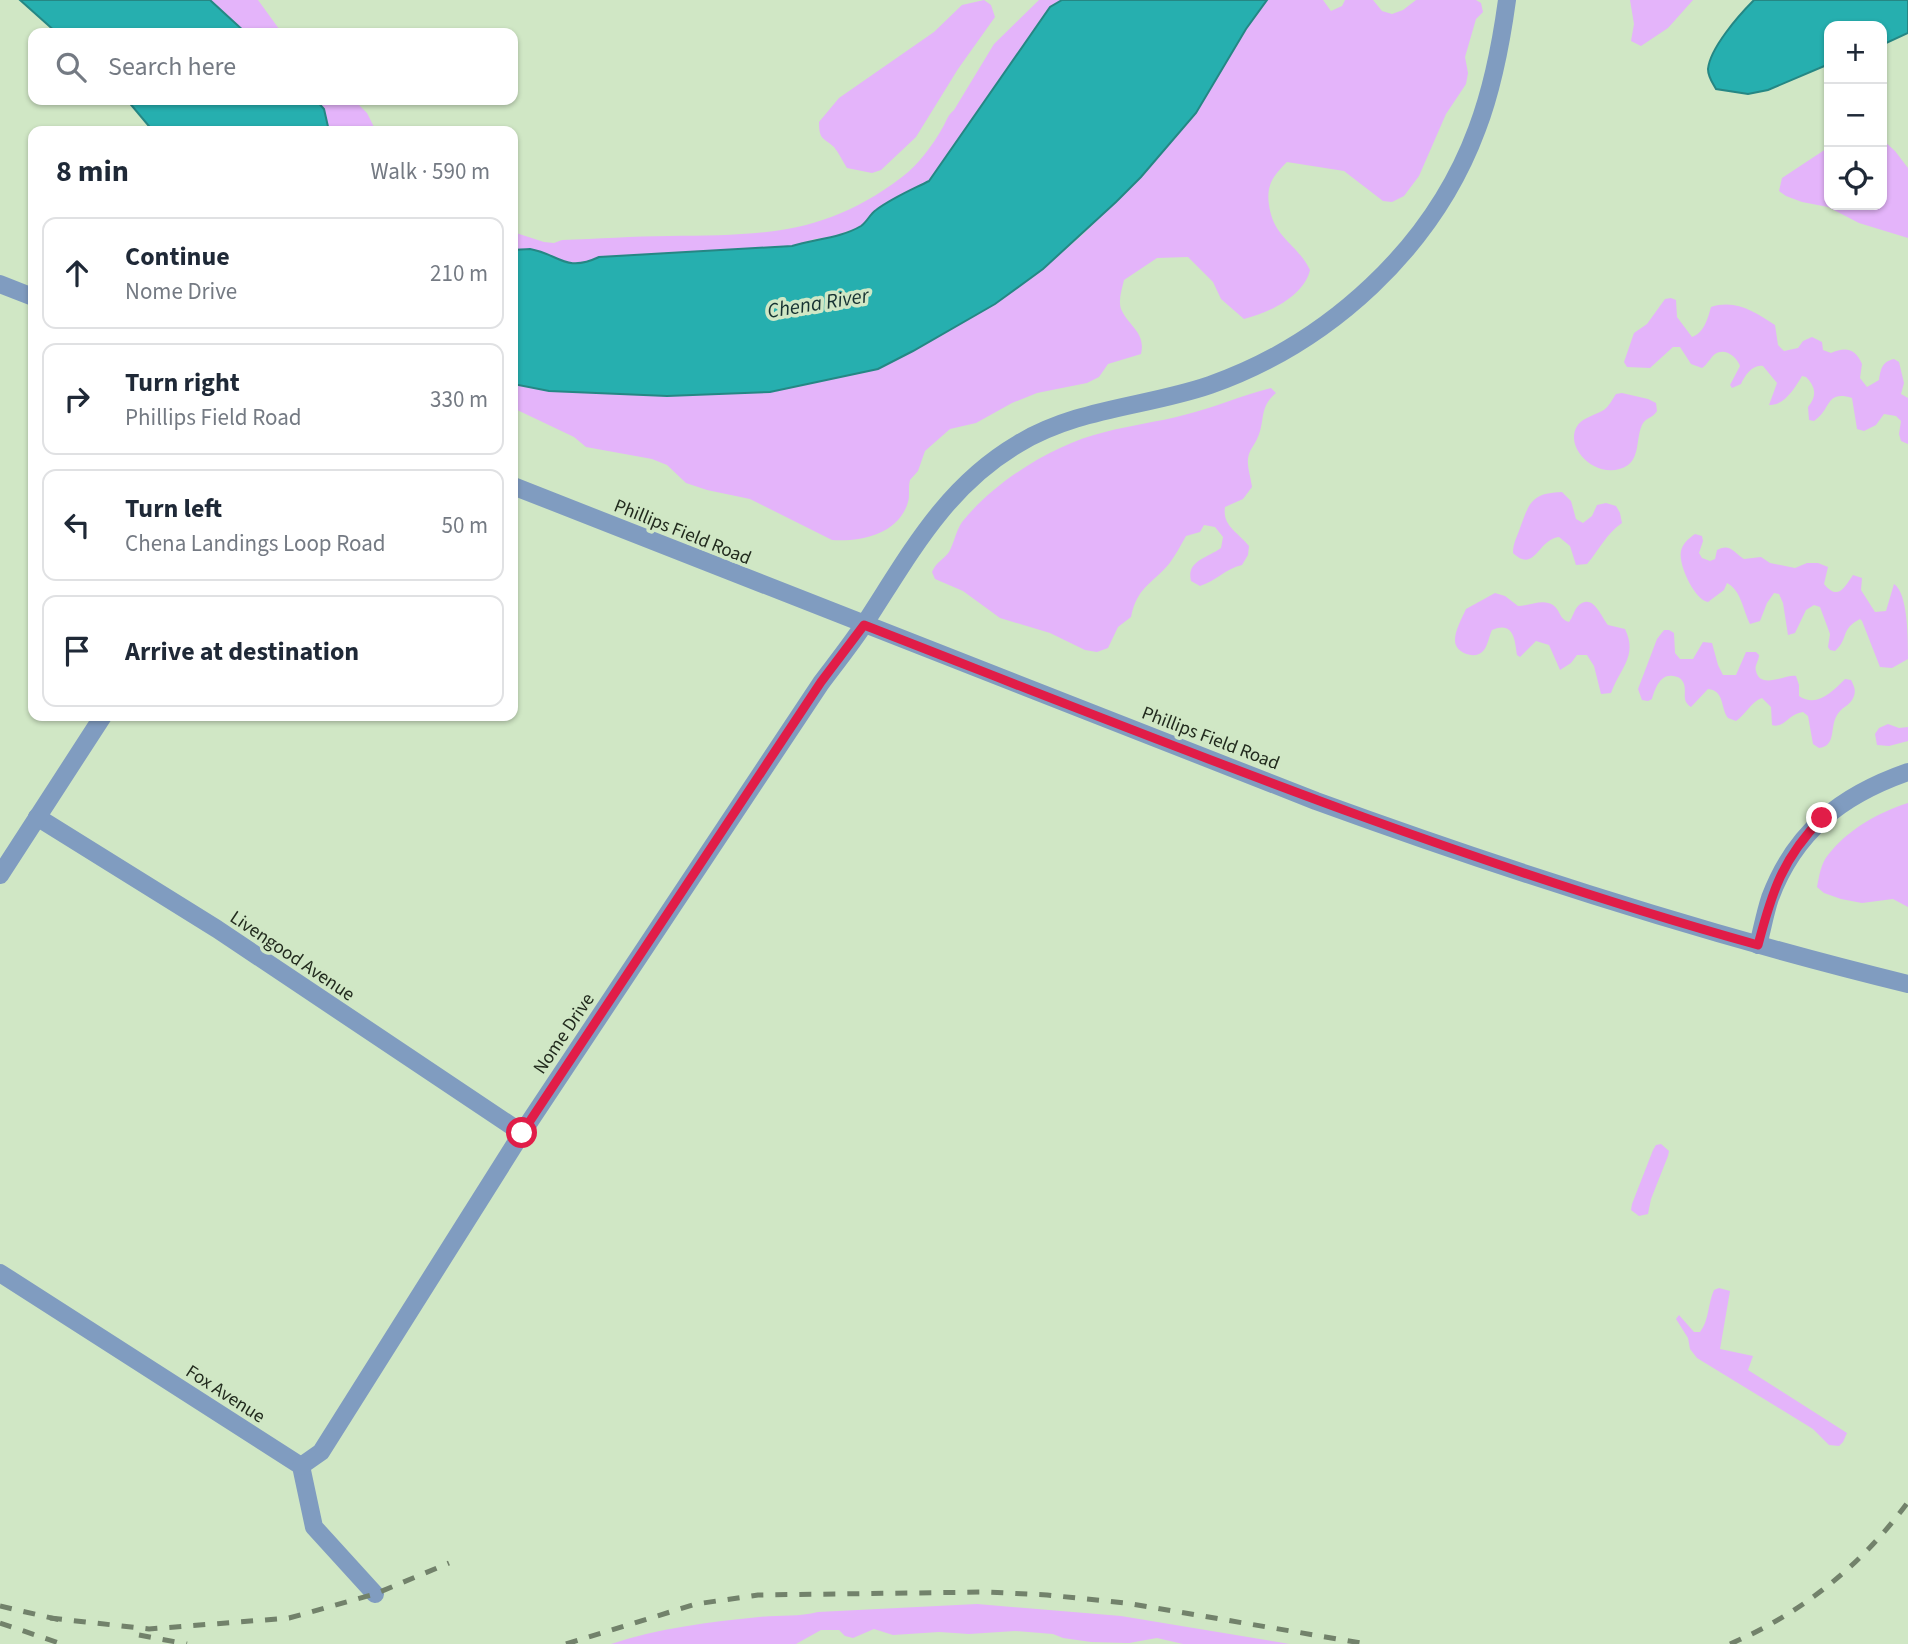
<!DOCTYPE html>
<html lang="en">
<head>
<meta charset="utf-8">
<style>
	body { margin:0; font-family:"Source Sans 3",sans-serif; background:#f2f2f3; color:#1f2937 }
	.controls { position:absolute; right:21px; top:21px; display:grid; overflow:hidden; border-radius:14px; box-shadow:0 2px 5px #0004 }
	.controls button { width:63px; height:63px; display:grid; place-items:center; padding:0; border:0; border-bottom:2px solid #e0e1e3; background:#fff; color:#1f2937; font:35px sans-serif }
	.stop { position:absolute; width:21px; height:21px; margin:-16px; border:5px solid #e11d48; border-radius:50%; background:#fff }
	.stop.end { background:#e11d48; border-color:#fff; box-shadow:0 2px 7px #0008 }
	.list { margin:0; padding:0; list-style:none }
	h2 { display:flex; justify-content:space-between; align-items:center; height:91px; margin:0; padding:0 28px; font-size:30px }
	h2 small { font-size:23px; font-weight:400; color:#747a83 }
	.list li { display:grid; grid-template-columns:46px 1fr auto; gap:21px; align-items:center; box-sizing:border-box; height:112px; margin:0 14px 14px; padding:0 14px; border:2px solid #e0e1e3; border-radius:14px }
	.list b { display:block; font-size:26px; white-space:nowrap }
	.list p { margin:0; font-size:23px; white-space:nowrap; color:#747a83 }
	.list em { font-size:23px; font-style:normal; color:#747a83 }
	.icon { flex:none; width:38px; height:38px; fill:none; stroke:currentColor; stroke-width:2; stroke-linecap:round; stroke-linejoin:round }
	.map { position:relative; flex:none; width:1908px; height:1644px; overflow:hidden }
	.search { position:absolute; background:#fff; box-shadow:0 2px 5px #0004; left:28px; top:28px; width:490px; height:77px; display:flex; align-items:center; gap:18px; box-sizing:border-box; padding:0 24px; border-radius:14px; color:#747a83; font-size:26px }
	.panel { position:absolute; background:#fff; box-shadow:0 2px 5px #0004; left:28px; top:126px; width:490px; height:595px; border-radius:14px }
	.map>svg:first-child { display:block }
	.green { fill:#e4b4fa }
	.water { fill:#26afaf; stroke:#258784; stroke-width:2 }
	.lines { fill:none; stroke-linecap:round; stroke-linejoin:round }
	.minor { stroke:#809cc0; stroke-width:18 }
	.tertiary { stroke:#809cc0; stroke-width:18 }
	.rail { stroke:#72826b; stroke-width:5; stroke-dasharray:12 12; stroke-linecap:butt }
	.route { stroke:#e11d48; stroke-width:9 }
	.labels { text-anchor:middle; stroke-width:7; stroke-linejoin:round; paint-order:stroke }
	.street-label { font-size:19px; fill:#222b1e; stroke:#d0e7c5 }
	.water-label { font-size:21px; font-style:italic; fill:#163232; stroke:#d0e7c5 }
</style>
</head>
<body>
<div class="map">
<svg width="1908" height="1644" viewBox="0 0 1908 1644">
	<rect width="100%" height="100%" fill="#d0e7c5"/>
	<g class="green">
		<path d="M210,0h48l24,33h-36z"/>
		<path d="M984,0l7,5 4,12 -37,52 -42,68 -35,33 -9,3 -25,-5c-4,-6 -8,-15 -13,-21 -11,-10 -15,-7 -15,-25l20,-24 95,-66 28,-27z"/>
		<path d="M1039,0h23l-12,7 -121,174 -56,31 -11,14 -30,11 -17,2 -23,7 -193,11c-34,16 -39,-3 -69,-8 -6,0 -12,1 -17,1v-18l31,10 10,1 8,-3c36,-1 71,-4 107,-4 92,-1 156,0 233,-59 16,-12 31,-32 41,-50 4,-7 4,-11 11,-17l40,-66z"/>
		<path d="M1267,0h56l8,11 11,-5 3,-6h28l9,11 10,3 11,-4 13,-10h60l5,3 2,9 -7,7 -11,38 3,16 -2,11 -20,30 -27,62 -15,20 -12,6 -9,-1 -39,-30 -57,-9c-14,14 -21,23 -18,43 5,34 28,38 41,65 -6,26 -41,43 -66,49l-23,-20 -8,-17 -25,-25 -31,1 -33,22c-2,9 -6,20 -3,29 8,18 25,23 20,45l-33,10 -9,13 -12,6 -50,10 -25,10 -36,20 -26,6 -25,22 -7,20 -8,9c-2,7 0,16 -2,22 -9,32 -47,40 -76,38l-82,-41 -43,-9 -21,-7 -19,-18 -15,-6 -66,-12 -12,-10 -61,-29v-24l36,7 118,5 103,-4 225,-88 48,-35 39,-34 59,-58 55,-64 50,-84z"/>
		<path d="M1630,0h63l-25,28 -27,18 -10,-5 3,-17z"/>
		<path d="M316,100h38l13,13 9,18h-47l-5,-22z"/>
		<path d="M1883,140l12,11 13,17v70l-49,-15 -31,-16 -26,-5 -16,-6 -7,-5 3,-13 47,-31v58h53z"/>
		<path d="M1671,298l5,2 1,17 15,20c12,-4 16,-19 19,-30 25,-8 44,5 64,18l3,20 6,6 14,-3 5,-7 9,-4 10,5 1,8 8,3c14,-6 24,-5 31,11l-2,14 7,9 12,-7c2,-12 3,-18 15,-21l5,3 5,21 -3,11 7,4v46l-7,-3 -2,-7 2,-13 -5,-5 -12,-2 -8,11 -12,6 -7,-2 -5,-31c-27,-8 -20,11 -38,23l-5,-1 -1,-13c9,-11 8,-20 -2,-30l-4,-1c-7,12 -18,30 -33,29l8,-22 -14,-17c-10,-2 -18,9 -22,18l-9,4 -2,-3 10,-19c-3,-9 -15,-19 -25,-12 -5,4 -7,10 -13,14l-11,-4 -11,-17h-7l-23,21 -23,-1 -3,-5 10,-29 13,-9 18,-25z"/>
		<path d="M1271,388l5,5c-18,15 -10,28 -19,46 -3,7 -8,11 -9,20 -1,8 3,19 4,28l-9,12 -18,8c-3,19 13,25 24,39l-1,9 -6,10c-17,4 -26,16 -42,21l-9,-5c-5,-20 16,-23 30,-33l2,-11 -8,-10 -11,-2 -4,7 -14,4c-5,9 -11,20 -17,28 -17,20 -32,23 -38,53l-13,10 -10,21 -11,4 -12,-2 -35,-17 -50,-15 -37,-27 -28,-12 -3,-7c5,-11 11,-12 17,-20 5,-9 7,-21 13,-30 33,-41 92,-78 143,-90 26,-7 53,-10 79,-17 30,-7 58,-20 87,-27z"/>
		<path d="M1622,393l26,6 8,4 1,8c-4,7 -12,7 -15,14 -6,13 -2,31 -14,40 -27,18 -63,-14 -52,-37 5,-10 17,-12 26,-17 6,-3 10,-11 14,-17z"/>
		<path d="M1562,492l9,9 5,18 7,4 9,-7 5,-11 9,-2 10,3 4,7 2,10c-16,11 -22,26 -35,41l-11,1 -6,-19 -11,-9c-21,2 -24,37 -46,16 0,-9 3,-14 6,-22 10,-27 11,-38 43,-39z"/>
		<path d="M1695,534l7,2 1,5 -4,12 3,5 8,3 5,-2 2,-9c13,-7 16,2 27,9l17,-2 9,6 25,5 12,-5h11l10,4 -4,17c14,17 20,4 29,-9l9,3 -1,12 14,22 11,-1 8,-27c14,9 14,54 14,75l-16,9 -12,-1 -18,-46 -2,-2c-20,10 -11,20 -25,32l-5,-1 -2,-3 2,-13 -10,-27 -6,-2 -8,5 -11,23 -7,2 -5,-32 -4,-9 -5,-1 -7,10 -7,18 -10,3c-7,-14 -9,-34 -23,-41l-3,7 -16,12c-14,-3 -30,-38 -27,-51 2,-8 7,-12 14,-17z"/>
		<path d="M1495,593l10,3 13,10c11,0 25,-8 35,-1 8,6 6,14 16,17 4,-5 5,-12 9,-16 15,-14 23,11 30,19l17,4c13,27 -5,39 -14,64l-10,1 -7,-28 -7,-11h-10l-6,8 -11,7 -11,-25 -13,-4 -16,16 -3,-2c-2,-14 -3,-35 -25,-25 -3,6 -4,15 -8,20 -8,11 -30,3 -29,-10 0,-10 7,-22 11,-31z"/>
		<path d="M1664,630h5l5,3 1,20 5,6h13l10,-17 9,1 6,22 5,10h13l10,-23h10l3,3c0,6 -5,11 -3,16 4,19 30,3 40,5l3,9v11c18,12 33,-4 46,-17l6,1c3,6 5,10 3,16 -3,10 -14,11 -18,21 -6,12 0,29 -17,31l-6,-4 -5,-28 -5,-4c-15,2 -19,17 -31,13l-1,-18 -9,-9c-11,4 -16,16 -26,23l-8,-3c-8,-11 -3,-27 -20,-29l-17,18c-11,-7 -3,-16 -8,-25 -3,-5 -5,-5 -10,-6 -13,-2 -18,13 -21,23l-4,2 -6,-1 -4,-11 19,-50z"/>
		<path d="M1888,724l11,4 9,-1v14l-19,5 -12,-1 -2,-11 4,-6z"/>
		<path d="M1908,803v104l-15,-8 -31,4 -21,-4 -17,-6 -7,-6c2,-10 4,-24 11,-32 19,-25 51,-43 80,-52z"/>
		<path d="M1661,1144l8,7 -1,5 -17,43 -3,15 -9,2 -8,-6 1,-6 21,-54 3,-5z"/>
		<path d="M1719,1288l11,3 -10,58 33,7 -5,14 99,63 -4,9 -4,4 -10,-1 -16,-16 -116,-71 -7,-9 -2,-11 -12,-19 3,-4 15,17h6c9,-11 8,-29 14,-42z"/>
		<path d="M977,1604l144,12 169,28h-107l-26,-6 -28,5 -38,-1 -28,-4 -10,-4 -38,-3 -46,3 -30,-2 -46,3 -19,-6 -21,9 -8,-2 -6,-6h-18l-25,14h-185c47,-16 99,-22 148,-27 21,-2 39,0 59,-5z"/>
	</g>
	<g class="water">
		<path d="M20,0h190l36,33h-189z"/>
		<path d="M1062,0h205l-21,29 -50,84 -55,64 -25,25 -73,67 -48,35 -82,47 -35,18 -108,23 -103,4 -118,-5 -36,-7v-134c5,0 11,-1 17,-1 29,5 35,24 69,8l193,-11c22,-7 49,-8 69,-20 6,-4 9,-12 15,-16 16,-12 35,-20 53,-29l121,-174z"/>
		<path d="M1754,0h154v33l-26,12v-19h-53v38l-61,26 -20,4 -32,-5c-4,-7 -8,-12 -8,-20 2,-21 31,-54 46,-69z"/>
		<path d="M127,100h189l8,9 5,22h-176z"/>
	</g>
	<g class="lines">
		<g class="minor">
			<path d="M37,817l180,112 305,204"/>
			<path d="M0,875l103,-159"/>
			<path d="M1758,945c4,-15 7,-32 12,-47 25,-67 72,-103 138,-126"/>
			<path d="M0,1273l301,193 13,61 61,67"/>
			<path d="M301,1466l20,-14 201,-319 299,-450c15,-20 31,-40 44,-60 45,-69 80,-136 153,-179 59,-36 128,-37 192,-59 119,-42 223,-137 267,-256 16,-42 24,-85 30,-129"/>
		</g>
		<g class="tertiary">
			<path d="M0,284l33,13"/>
			<path d="M513,486l803,315c195,71 391,134 592,183"/>
		</g>
		<g class="rail">
			<path d="M0,1606l60,14"/>
			<path d="M50,1618l99,11 140,-11 86,-24 74,-31"/>
			<path d="M0,1623l62,21"/>
			<path d="M139,1635l48,9"/>
			<path d="M566,1644l130,-40 62,-9 228,-3 61,3 79,8 241,41"/>
			<path d="M1730,1644c72,-31 131,-78 178,-142"/>
		</g>
	</g>
	<g class="lines">
		<path class="route" d="M522,1133l299,-451 43,-57c295,115 588,235 894,320 14,-53 24,-86 64,-127"/>
	</g>
	<g class="labels">
		<g class="street-label">
			<text transform="translate(683 531) rotate(22)" y="7">Phillips Field Road</text>
			<text transform="translate(1211 737) rotate(21)" y="7">Phillips Field Road</text>
			<text transform="translate(293 955) rotate(34)" y="7">Livengood Avenue</text>
			<text transform="translate(563 1033) rotate(-56)" y="7">Nome Drive</text>
			<text transform="translate(226 1393) rotate(33)" y="7">Fox Avenue</text>
		</g>
		<g class="water-label">
			<text transform="translate(818 303) rotate(-9)" y="7">Chena River</text>
		</g>
	</g>
</svg>
<div class="controls">
<button>+</button>
<button>−</button>
<button><svg class="icon" aria-label="locate" viewBox="0 0 24 24"><circle cx="12" cy="12" r="6"/><path d="M12 2v4M12 18v4M2 12h4M18 12h4"/></svg></button>
</div>
<div class="stop" style="left:522px;top:1133px"></div>
<div class="stop end" style="left:1822px;top:818px"></div>
<div class="search"><svg class="icon" aria-label="search" viewBox="0 0 24 24"><circle cx="10" cy="10" r="6"/><path d="M15 15l6 6"/></svg>Search here</div>
<section class="panel">
<h2>8 min<small>Walk · 590 m</small></h2>
<ul class="list">
<li><svg class="icon" aria-label="ahead" viewBox="0 0 24 24"><path d="M12 20V5M6 11l6-6 6 6"/></svg><div><b>Continue</b><p>Nome Drive</p></div><em>210 m</em></li>
<li><svg class="icon" aria-label="right" viewBox="0 0 24 24"><path d="M7 20v-9h11M14 6l5 5-5 5"/></svg><div><b>Turn right</b><p>Phillips Field Road</p></div><em>330 m</em></li>
<li><svg class="icon" aria-label="left" viewBox="0 0 24 24"><path d="M17 20v-9H6M10 6l-5 5 5 5"/></svg><div><b>Turn left</b><p>Chena Landings Loop Road</p></div><em>50 m</em></li>
<li><svg class="icon" aria-label="arrive" viewBox="0 0 24 24"><path d="M6 21V4h12l-3 4 3 4H6"/></svg><div><b>Arrive at destination</b></div></li>
</ul>
</section>
</div>
</body>
</html>
